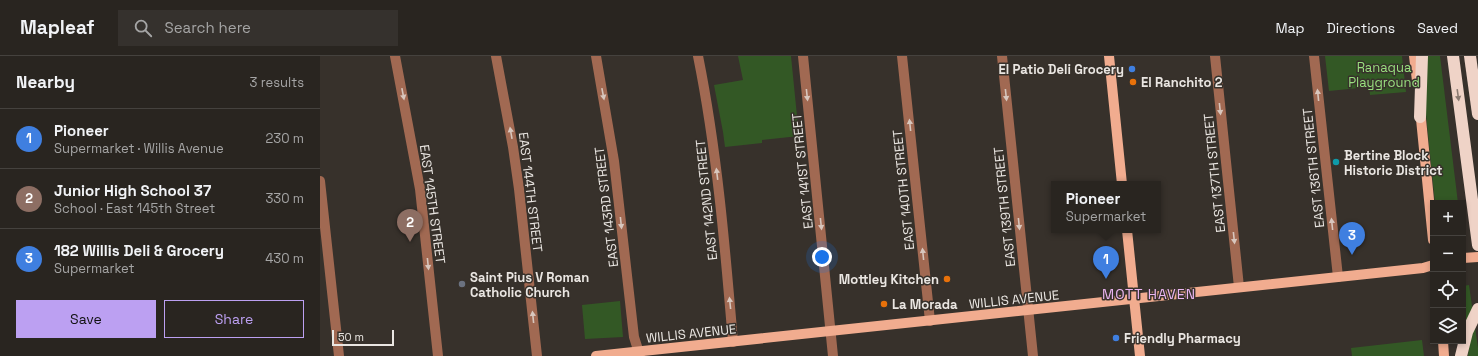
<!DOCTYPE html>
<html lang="en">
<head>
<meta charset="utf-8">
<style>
	body { margin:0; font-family:"Space Grotesk",sans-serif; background:#35312d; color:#f1f3f6 }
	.controls { position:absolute; right:12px; bottom:12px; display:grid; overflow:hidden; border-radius:0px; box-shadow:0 2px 6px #0003 }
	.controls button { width:36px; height:36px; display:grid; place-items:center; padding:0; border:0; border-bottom:1px solid #45423e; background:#292520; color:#f1f3f6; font:20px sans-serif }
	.scale { position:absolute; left:12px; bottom:10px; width:62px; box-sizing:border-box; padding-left:4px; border:2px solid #eae6e2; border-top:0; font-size:11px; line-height:14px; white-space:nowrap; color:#eae6e2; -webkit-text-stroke:3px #37312b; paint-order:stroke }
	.you { position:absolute; left:502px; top:201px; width:14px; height:14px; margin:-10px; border:3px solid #fff; border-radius:50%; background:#1a73e8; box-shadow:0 0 0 6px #1a73e833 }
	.badge { display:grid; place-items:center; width:26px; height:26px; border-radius:50%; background:#bca0f2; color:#fff; font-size:13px; font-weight:700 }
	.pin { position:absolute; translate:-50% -33px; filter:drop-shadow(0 1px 2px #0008) }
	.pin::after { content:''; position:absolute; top:21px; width:14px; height:12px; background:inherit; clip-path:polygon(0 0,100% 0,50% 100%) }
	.popup { position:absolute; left:731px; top:125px; width:110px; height:52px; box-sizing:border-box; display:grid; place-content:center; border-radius:0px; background:#292520; filter:drop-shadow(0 1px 3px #0005); font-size:13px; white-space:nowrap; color:#a5a5a5 }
	.popup b { font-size:15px; color:#f1f3f6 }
	.popup::after { content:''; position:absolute; left:50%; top:100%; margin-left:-8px; border:8px solid transparent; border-top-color:#292520 }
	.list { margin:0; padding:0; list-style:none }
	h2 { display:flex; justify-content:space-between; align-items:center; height:52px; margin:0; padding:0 16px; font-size:17px }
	h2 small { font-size:13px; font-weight:400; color:#a5a5a5 }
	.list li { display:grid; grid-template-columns:26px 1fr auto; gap:12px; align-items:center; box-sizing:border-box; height:60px; padding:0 16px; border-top:1px solid #45423e }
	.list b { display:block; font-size:15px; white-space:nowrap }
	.list p { margin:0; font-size:13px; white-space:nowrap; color:#a5a5a5 }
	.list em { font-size:13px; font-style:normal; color:#a5a5a5 }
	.actions { display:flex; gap:8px; padding:12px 16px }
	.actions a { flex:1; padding:9px 0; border:1px solid #bca0f2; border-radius:0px; text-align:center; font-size:14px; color:#bca0f2 }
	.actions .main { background:#bca0f2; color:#111 }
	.icon { flex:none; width:22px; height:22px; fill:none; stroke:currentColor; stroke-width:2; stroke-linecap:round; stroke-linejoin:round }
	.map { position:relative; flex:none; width:1158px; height:300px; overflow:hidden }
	header { display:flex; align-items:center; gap:24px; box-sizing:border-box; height:56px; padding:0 20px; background:#292520; border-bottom:1px solid #45423e }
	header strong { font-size:19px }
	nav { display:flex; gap:22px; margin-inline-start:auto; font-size:14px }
	.search { width:280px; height:36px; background:#35312d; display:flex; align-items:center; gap:10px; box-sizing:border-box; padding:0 14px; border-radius:0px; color:#a5a5a5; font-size:15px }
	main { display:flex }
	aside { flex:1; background:#292520 }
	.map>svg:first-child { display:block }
	.green { fill:#335825 }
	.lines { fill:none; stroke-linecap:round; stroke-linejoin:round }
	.minor { stroke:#a16952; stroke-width:10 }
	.major { stroke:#f1ac8f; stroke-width:10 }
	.highway { stroke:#efd3c7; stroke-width:12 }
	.oneway { fill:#d8c7be }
	.oneway2 { fill:#8a7a71 }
	.shop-dot { fill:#3f7fe0; stroke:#37312b; stroke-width:1.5 }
	.food-dot { fill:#e8710a; stroke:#37312b; stroke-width:1.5 }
	.culture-dot { fill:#0f9aa8; stroke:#37312b; stroke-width:1.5 }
	.worship-dot { fill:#6b7280; stroke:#37312b; stroke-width:1.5 }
	.labels { text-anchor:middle; stroke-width:3; stroke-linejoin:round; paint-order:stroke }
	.park-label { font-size:13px; fill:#98df7e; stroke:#37312b }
	.poi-label { font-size:13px; font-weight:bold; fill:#eae6e2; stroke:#37312b; text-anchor:start }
	.street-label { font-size:13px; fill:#eae6e2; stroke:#37312b }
	.neighbourhood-label { font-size:14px; letter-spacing:1px; fill:#ebb6f2; stroke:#37312b }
</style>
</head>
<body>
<header>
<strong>Mapleaf</strong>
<div class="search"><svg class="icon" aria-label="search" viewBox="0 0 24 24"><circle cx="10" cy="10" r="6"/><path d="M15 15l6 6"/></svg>Search here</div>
<nav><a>Map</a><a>Directions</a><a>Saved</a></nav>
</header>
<main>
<aside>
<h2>Nearby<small>3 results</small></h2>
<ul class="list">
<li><span class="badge" style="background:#3f7fe0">1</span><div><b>Pioneer</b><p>Supermarket · Willis Avenue</p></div><em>230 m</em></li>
<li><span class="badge" style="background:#8d6e63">2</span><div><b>Junior High School 37</b><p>School · East 145th Street</p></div><em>330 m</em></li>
<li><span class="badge" style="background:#3f7fe0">3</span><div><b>182 Willis Deli &amp; Grocery</b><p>Supermarket</p></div><em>430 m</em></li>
</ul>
<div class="actions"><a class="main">Save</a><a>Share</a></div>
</aside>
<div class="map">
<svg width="1158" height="300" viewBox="0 0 1158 300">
	<rect width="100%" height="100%" fill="#37312b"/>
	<g class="green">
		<path d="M418,0h53l8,80 -37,4v3l-37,4 -2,-15 -9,-47 29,-5z"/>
		<path d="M1005,0h77l4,36 -36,3 -1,-8 -40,4z"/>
		<path d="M1105,0h15l18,147h-23l-12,-118z"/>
		<path d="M1149,229l9,63v8h-10l2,-17 4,-10 -11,-5v-38z"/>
		<path d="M300,245l3,36 -38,2 -3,-34z"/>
		<path d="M1102,284l2,16h-72l-1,-8z"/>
	</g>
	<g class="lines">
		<g class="minor">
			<path d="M75,0l25,133 18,167"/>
			<path d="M176,0l17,91 6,42 18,167"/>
			<path d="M276,0l18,105 20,176 6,19"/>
			<path d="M378,0c19,94 27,190 35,286"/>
			<path d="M483,0l30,300"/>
			<path d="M582,0l28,265"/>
			<path d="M682,0l31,300"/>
			<path d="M895,0l24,231"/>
			<path d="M994,0l24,221"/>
			<path d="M0,125l19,175"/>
		</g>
		<g class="major">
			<path d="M789,0l13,128"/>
			<path d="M1094,0l3,25"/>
			<path d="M1100,53l13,131"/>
			<path d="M807,174l13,126"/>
			<path d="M1143,202l15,-1"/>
			<path d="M1123,285l1,15"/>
			<path d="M276,300l827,-88 10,-3"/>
		</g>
		<g class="highway">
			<path d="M1133,0l25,189"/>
			<path d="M1150,0l8,58"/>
			<path d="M1100,61l2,-61"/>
			<path d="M1141,300l6,-24 11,-23"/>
		</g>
	</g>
	<defs><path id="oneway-solid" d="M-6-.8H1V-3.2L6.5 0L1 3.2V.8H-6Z"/></defs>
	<g class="oneway">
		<use href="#oneway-solid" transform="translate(83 38) rotate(79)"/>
		<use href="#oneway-solid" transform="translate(283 38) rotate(79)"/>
		<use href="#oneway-solid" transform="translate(487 39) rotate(84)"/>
		<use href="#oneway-solid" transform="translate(686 39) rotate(84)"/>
		<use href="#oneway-solid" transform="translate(998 39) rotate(-96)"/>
		<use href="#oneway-solid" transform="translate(900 53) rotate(84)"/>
		<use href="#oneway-solid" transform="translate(590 69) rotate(-96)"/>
		<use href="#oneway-solid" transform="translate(191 77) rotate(-100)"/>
		<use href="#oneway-solid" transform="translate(397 118) rotate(-97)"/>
		<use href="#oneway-solid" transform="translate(301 167) rotate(84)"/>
		<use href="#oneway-solid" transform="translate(501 168) rotate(84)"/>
		<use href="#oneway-solid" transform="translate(699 168) rotate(84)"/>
		<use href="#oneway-solid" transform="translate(1012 168) rotate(-96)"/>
		<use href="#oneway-solid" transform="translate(914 182) rotate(84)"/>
		<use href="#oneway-solid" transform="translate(603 198) rotate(-96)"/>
		<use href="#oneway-solid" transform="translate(108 208) rotate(84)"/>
		<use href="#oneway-solid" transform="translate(410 247) rotate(-96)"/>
		<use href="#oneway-solid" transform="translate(213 261) rotate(-96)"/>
	</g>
	<use class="oneway2" href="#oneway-solid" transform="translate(1138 39) rotate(82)"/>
	<g class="shop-dot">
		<circle cx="812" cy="13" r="4"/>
		<circle cx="796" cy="282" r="4"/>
	</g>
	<g class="food-dot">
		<circle cx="813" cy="26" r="4"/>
		<circle cx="627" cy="223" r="4"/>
		<circle cx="564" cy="248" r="4"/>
	</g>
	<circle class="culture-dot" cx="1016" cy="106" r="4"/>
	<circle class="worship-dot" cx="142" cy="228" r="4"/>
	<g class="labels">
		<g class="park-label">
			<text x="1064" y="16">Ranaqua<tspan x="1064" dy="15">Playground</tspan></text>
		</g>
		<g class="poi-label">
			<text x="804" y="18" text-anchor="end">El Patio Deli Grocery</text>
			<text x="821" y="31">El Ranchito 2</text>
			<text x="1024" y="104">Bertine Block<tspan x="1024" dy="15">Historic District</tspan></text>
			<text x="150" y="226">Saint Pius V Roman<tspan x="150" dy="15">Catholic Church</tspan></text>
			<text x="619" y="228" text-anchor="end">Mottley Kitchen</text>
			<text x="572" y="253">La Morada</text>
			<text x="804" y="287">Friendly Pharmacy</text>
		</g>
		<g class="street-label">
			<text transform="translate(993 112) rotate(-96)" y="5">EAST 136TH STREET</text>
			<text transform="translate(482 115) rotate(-96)" y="5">EAST 141ST STREET</text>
			<text transform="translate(894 117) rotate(-96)" y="5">EAST 137TH STREET</text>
			<text transform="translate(583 134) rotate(-96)" y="5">EAST 140TH STREET</text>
			<text transform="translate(211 136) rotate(83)" y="5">EAST 144TH STREET</text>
			<text transform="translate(386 144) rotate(-96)" y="5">EAST 142ND STREET</text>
			<text transform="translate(113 148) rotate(82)" y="5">EAST 145TH STREET</text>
			<text transform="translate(286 151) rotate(-97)" y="5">EAST 143RD STREET</text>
			<text transform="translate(684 151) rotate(-96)" y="5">EAST 139TH STREET</text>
			<text transform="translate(694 243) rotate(-6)" y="5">WILLIS AVENUE</text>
			<text transform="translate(371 277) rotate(-6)" y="5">WILLIS AVENUE</text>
		</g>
		<g class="neighbourhood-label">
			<text x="829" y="243">MOTT HAVEN</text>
		</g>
	</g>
</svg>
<div class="controls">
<button>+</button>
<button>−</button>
<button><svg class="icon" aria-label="locate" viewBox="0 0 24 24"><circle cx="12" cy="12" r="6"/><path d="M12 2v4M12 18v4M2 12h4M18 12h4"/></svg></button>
<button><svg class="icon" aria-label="layers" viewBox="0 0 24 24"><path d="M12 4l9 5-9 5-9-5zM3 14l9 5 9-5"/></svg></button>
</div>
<div class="scale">50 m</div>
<div class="you"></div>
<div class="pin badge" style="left:786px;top:223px;background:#3f7fe0">1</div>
<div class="popup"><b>Pioneer</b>Supermarket</div>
<div class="pin badge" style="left:90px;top:186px;background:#8d6e63">2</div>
<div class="pin badge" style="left:1032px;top:199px;background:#3f7fe0">3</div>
</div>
</main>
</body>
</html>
